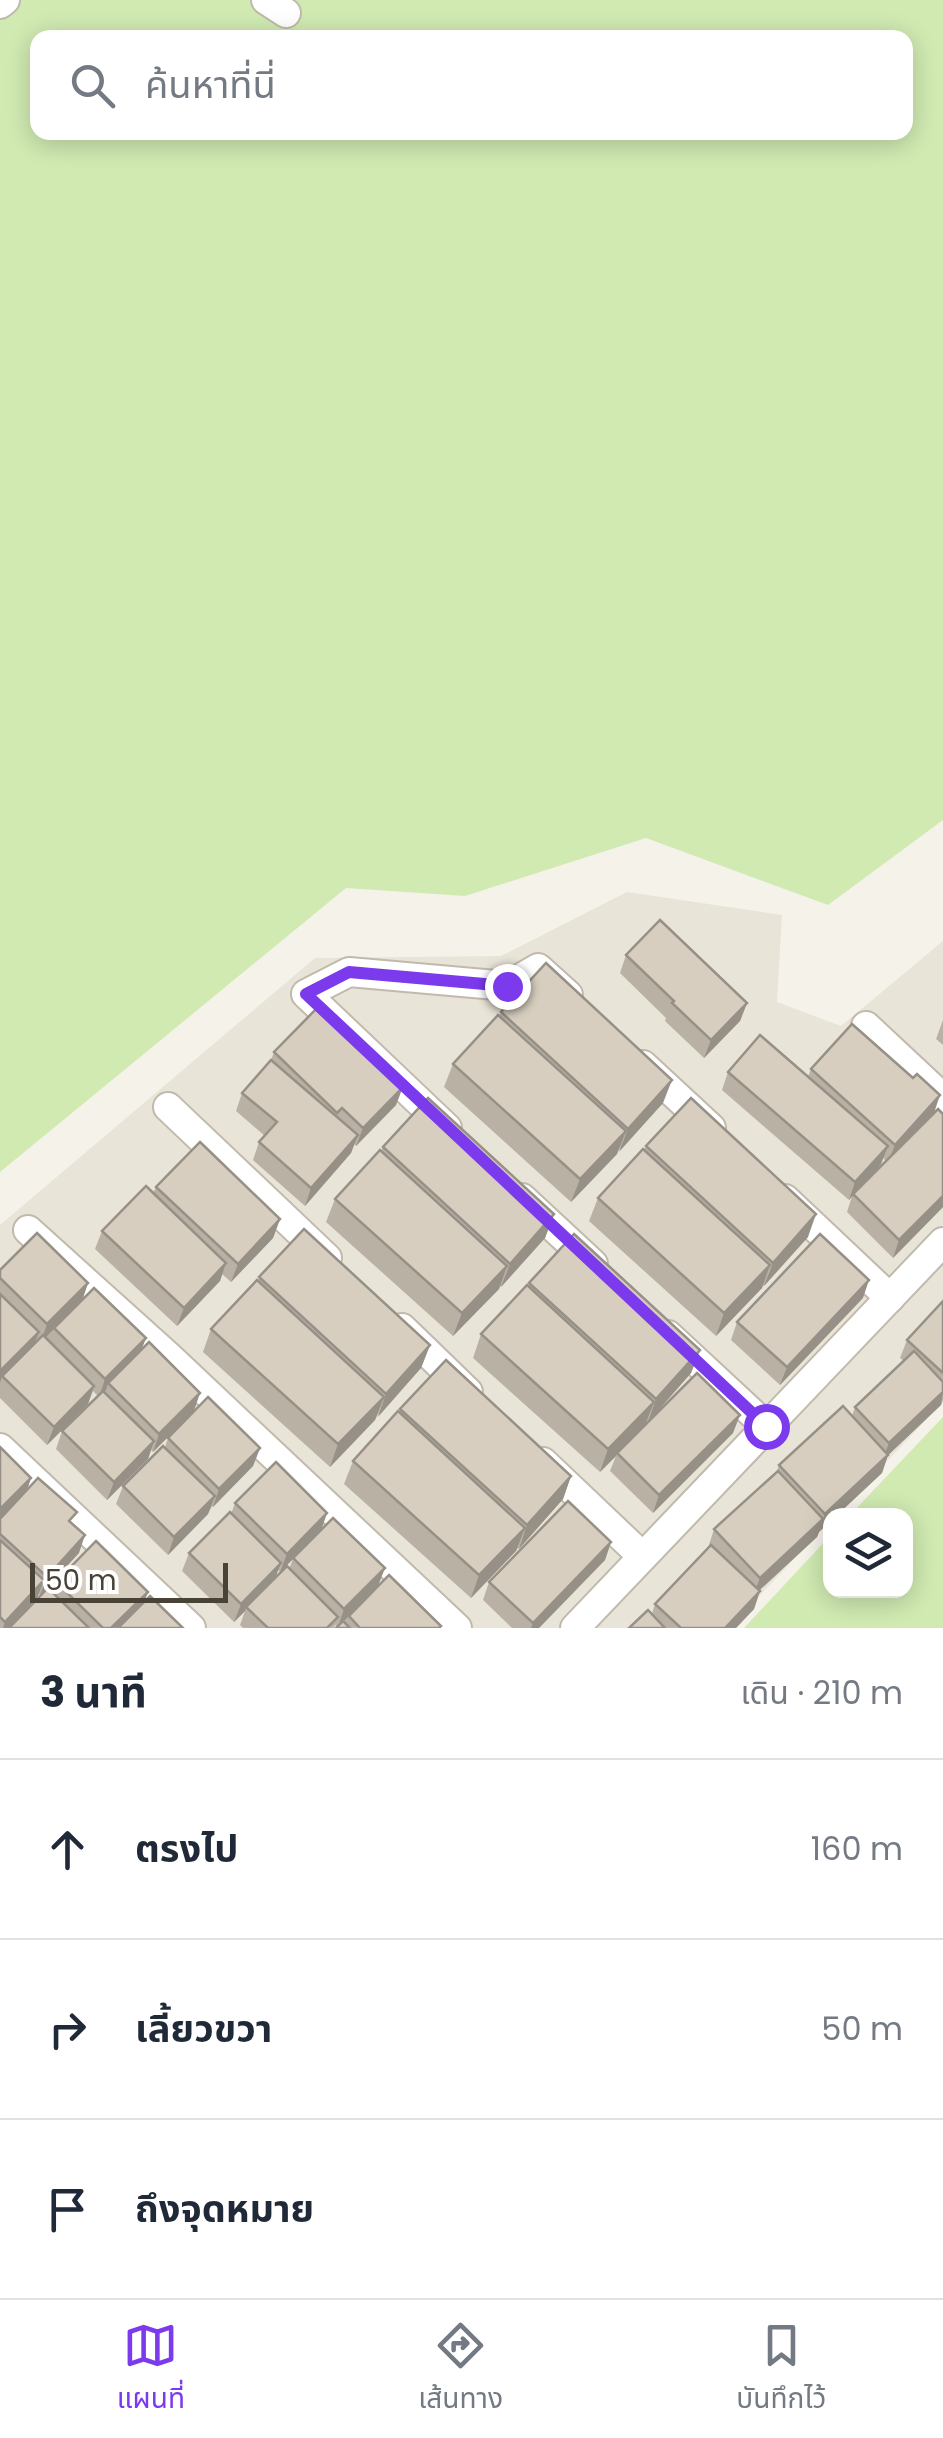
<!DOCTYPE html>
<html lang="th">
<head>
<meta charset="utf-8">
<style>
	body { margin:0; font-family:Poppins,"Noto Sans Thai",sans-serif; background:#f2f2f3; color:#1f2937 }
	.controls { position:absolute; right:30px; bottom:30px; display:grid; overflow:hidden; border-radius:20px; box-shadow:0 5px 25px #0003 }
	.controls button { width:90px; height:90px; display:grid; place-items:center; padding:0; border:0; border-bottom:2px solid #e0e1e3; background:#fff; color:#1f2937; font:50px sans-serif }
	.scale { position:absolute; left:30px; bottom:25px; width:198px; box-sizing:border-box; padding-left:10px; border:5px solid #494337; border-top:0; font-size:28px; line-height:35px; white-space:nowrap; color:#494337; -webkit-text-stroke:8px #fff; paint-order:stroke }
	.stop { position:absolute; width:30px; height:30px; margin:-22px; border:8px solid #7c3aed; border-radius:50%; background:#fff }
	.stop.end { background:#7c3aed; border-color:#fff; box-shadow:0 2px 10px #0008 }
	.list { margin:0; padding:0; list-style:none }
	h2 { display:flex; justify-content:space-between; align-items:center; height:130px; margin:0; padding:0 40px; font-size:42px }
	h2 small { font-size:32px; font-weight:400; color:#747a83 }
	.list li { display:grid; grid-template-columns:65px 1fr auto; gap:30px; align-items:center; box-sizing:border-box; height:180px; padding:0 40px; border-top:2px solid #e0e1e3 }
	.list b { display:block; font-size:38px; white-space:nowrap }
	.list em { font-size:32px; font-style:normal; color:#747a83 }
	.icon { flex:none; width:55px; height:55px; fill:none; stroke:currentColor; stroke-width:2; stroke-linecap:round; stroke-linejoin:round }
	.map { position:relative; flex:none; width:943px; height:1628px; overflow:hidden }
	.search { position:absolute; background:#fff; box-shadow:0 5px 25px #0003; left:30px; right:30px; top:30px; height:110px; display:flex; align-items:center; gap:25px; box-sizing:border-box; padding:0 35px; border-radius:20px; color:#747a83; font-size:38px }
	.sheet { height:670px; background:#fff }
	nav { display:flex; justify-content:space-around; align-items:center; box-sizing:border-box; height:140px; border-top:2px solid #e0e1e3; background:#fff; font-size:28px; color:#747a83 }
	nav a { display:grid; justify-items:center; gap:5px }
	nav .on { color:#7c3aed }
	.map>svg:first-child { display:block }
	.residential { fill:#e9e4d8 }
	.green { fill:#d0eab2; fill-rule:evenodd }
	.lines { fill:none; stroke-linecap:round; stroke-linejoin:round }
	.minor-casing { stroke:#c1baac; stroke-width:32 }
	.minor { stroke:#fff; stroke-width:28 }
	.wall { fill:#b9b1a4; fill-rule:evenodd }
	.shaded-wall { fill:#969086 }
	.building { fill:#d7cebf; stroke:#969086; stroke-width:2.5 }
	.route { stroke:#7c3aed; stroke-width:12 }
</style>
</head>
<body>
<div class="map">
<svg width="943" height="1628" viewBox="0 0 943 1628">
	<rect width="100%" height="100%" fill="#f5f2ea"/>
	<path class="residential" d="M627,892l155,23 -5,87 64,24 102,-85v461l-107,113 -6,1v5l-101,107h-729v-403l315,-267 186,-2z"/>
	<g class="green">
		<path d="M0,0h943v820l-115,85 -182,-67 -181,58 -119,-8 -346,284zM38,38h868v94h-868z"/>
		<path d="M943,1417v211h-199l86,-92v54h76v-74l-56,-1z"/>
	</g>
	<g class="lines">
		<g class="minor-casing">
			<g id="minor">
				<path d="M266,0l20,13"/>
				<path d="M0,4l5,-4"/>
				<path d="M866,1026l77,72"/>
				<path d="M643,1065l68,63"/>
				<path d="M168,1107l159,151"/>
				<path d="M447,1128l-141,-134 43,-22 158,14 31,-18 30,27"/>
				<path d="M522,1198l71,66"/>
				<path d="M785,1199l105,99"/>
				<path d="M28,1230l141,127 288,271"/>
				<path d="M402,1328l66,64"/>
				<path d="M668,1335l98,91"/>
				<path d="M0,1448l191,180"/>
				<path d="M543,1462l99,94"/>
				<path d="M575,1628l368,-386"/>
			</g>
		</g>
		<use href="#minor" class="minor"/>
	</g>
	<g class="wall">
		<path d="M626,955l121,48 -7,18 -36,37 -39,-37 1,-3 -46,-45z"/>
		<path d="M501,1012l162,91 -45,48 -1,3 -46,48 -127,-115 9,-23 46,-48z"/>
		<path d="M943,1020v25l-7,-6z"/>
		<path d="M274,1052l122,53 -40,41 -2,-2 -3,9 -46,53 -52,-46 6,-18 6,-6 -29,-25 6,-18 29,-33z"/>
		<path d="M811,1069l123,44 9,1v93l-50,51 -46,-46 5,-16 -3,4 -127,-110 6,-18 80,5zM883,1158l3,3 -22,23 17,-20z"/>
		<path d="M646,1146l162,91 -44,49 -1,-1 -1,3 -46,48 -127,-115 9,-23 46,-48z"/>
		<path d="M383,1147l171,67 -9,24 -44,49 -1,-1 -1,3 -46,47 -127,-114 9,-23 46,-48z"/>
		<path d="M156,1187l124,32 -7,19 -42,44 -9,-8 -2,7 -43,45 -82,-77 7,-18 51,-38z"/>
		<path d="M0,1270l88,13 -6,17 64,38 -5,12 53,61 -41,41 -2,-2 -3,9 -41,41 -51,-51 6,-18 36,-35 -5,-5 -5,13 -41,41 -47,-47z"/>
		<path d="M259,1277l171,68 -9,23 -44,48 -2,4 -45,47 -127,-115 8,-23 47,-48z"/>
		<path d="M529,1283l171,67 -9,23 -38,44 80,16 -80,80 -43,-42 6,-15 -16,16 -127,-114 8,-24 47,-47z"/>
		<path d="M863,1298l-83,87 -49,-45 6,-18z"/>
		<path d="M943,1301v99l-2,5 -53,50 -6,18 -63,59 -2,5 -57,53 -6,19 -18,19h-107l23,-14 3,-10 53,-56 6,-19 63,-58 2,-6 73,-49 3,-9 49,-46 -4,-3 7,-18z"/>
		<path d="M400,1409l171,67 -8,23 -44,50 -1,-1 -2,3 -45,47 -127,-114 9,-23 46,-49z"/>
		<path d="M168,1438l92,10 -7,18 -40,41 -1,-1 -4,8 -40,41 -52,-51 7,-18 42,-39z"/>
		<path d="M0,1447l31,31 -4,12 45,34 7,29 -39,42 -1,-1 -2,4 -17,19 32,-25 4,-10 92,10 -4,10 39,26h-183z"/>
		<path d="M235,1503l86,28 58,55 62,40 -1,2h-104l1,-2 -2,-1 -1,3h-91l-3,-3 5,-14 -11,11 -52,-51 7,-18 42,-39zM293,1559l-4,10 -13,8 2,-7 2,2z"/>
		<path d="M611,1542l-6,18 -66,68h-27l-29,-28 6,-18z"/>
	</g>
	<g class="shaded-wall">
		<path d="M747,1003l-7,18 -36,37 7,-18z"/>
		<path d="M672,1080l-9,23 -44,49 9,-23z"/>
		<path d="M403,1087l-7,18 -40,41 7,-18z"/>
		<path d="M940,1095l-6,18 -46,50 7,-18z"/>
		<path d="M626,1131l-9,23 -46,48 9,-23z"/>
		<path d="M358,1135l-7,18 -46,53 6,-18z"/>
		<path d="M888,1146l-7,18 -32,36 6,-18z"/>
		<path d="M943,1196v11l-50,51 6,-18z"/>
		<path d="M554,1214l-9,24 -44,49 9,-23z"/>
		<path d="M816,1214l-8,23 -44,49 9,-23z"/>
		<path d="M280,1219l-7,19 -42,44 7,-18z"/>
		<path d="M226,1263l-6,18 -43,45 7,-18z"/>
		<path d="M770,1265l-8,23 -46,48 8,-23z"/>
		<path d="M507,1266l-8,23 -46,47 9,-23z"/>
		<path d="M869,1280l-6,18 -83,87 7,-18z"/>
		<path d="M88,1283l-6,18 -41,41 6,-18z"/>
		<path d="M39,1332l-7,18 -30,26 -2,7v-12z"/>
		<path d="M146,1338l-7,18 -31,27 -2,7 -7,7 6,-18z"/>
		<path d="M430,1345l-9,23 -43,49 8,-23z"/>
		<path d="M700,1350l-9,23 -43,49 8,-23z"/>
		<path d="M94,1386l-6,18 -41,41 7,-18z"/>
		<path d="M943,1392l-2,13 -59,56 7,-18z"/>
		<path d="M200,1393l-6,18 -41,41 6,-18z"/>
		<path d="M384,1397l-9,23 -45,47 8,-23z"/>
		<path d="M654,1402l-9,23 -28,28 -1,3 -16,16 8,-23z"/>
		<path d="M740,1415l-7,18 -80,80 6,-18z"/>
		<path d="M154,1441l-6,18 -41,41 7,-18z"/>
		<path d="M260,1448l-7,18 -40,41 6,-18z"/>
		<path d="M888,1455l-6,18 -46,43h-6v5l-11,11 -2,5 -64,59 7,-18 63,-59 2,-5z"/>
		<path d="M571,1476l-8,23 -44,50 8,-24z"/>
		<path d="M31,1478l-6,18 -25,25v-12z"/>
		<path d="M215,1496l-7,18 -40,41 6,-18z"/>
		<path d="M327,1513l-6,18 -41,41 7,-18z"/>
		<path d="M525,1528l-9,23 -45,47 8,-23z"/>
		<path d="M85,1535l-6,18 -39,42 7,-18z"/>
		<path d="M611,1542l-6,18 -66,68h-8l2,-5z"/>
		<path d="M281,1563l-7,18 -28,26 -1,4 -11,11 7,-18z"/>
		<path d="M385,1568l-7,18 -40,41 6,-18z"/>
		<path d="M44,1580l-7,18 -27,30h-7l2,-6z"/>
		<path d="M760,1591l-6,18 -18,19h-11z"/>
		<path d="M148,1592l-7,18 -18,18h-12z"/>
	</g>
	<g class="building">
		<path d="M660,920l87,83 -36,37 -39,-37 2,-2 -48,-46z"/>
		<path d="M546,963l126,117 -44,49 -127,-117z"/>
		<path d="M319,1006l84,81 -40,41 -21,-20 -5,5 -63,-61z"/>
		<path d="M498,1015l128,116 -46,48 -127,-115z"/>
		<path d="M852,1024l61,54 4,-4 23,21 -45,50 -84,-76z"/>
		<path d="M760,1035l128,111 -33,36 -127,-110z"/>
		<path d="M271,1060l87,75 -47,53 -52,-46 18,-20 -35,-29z"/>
		<path d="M428,1098l126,116 -44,50 -127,-117z"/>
		<path d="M691,1098l125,116 -43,49 -127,-117z"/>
		<path d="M938,1109l5,5v82l-44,44 -46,-46z"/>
		<path d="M200,1142l80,77 -42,45 -82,-77z"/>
		<path d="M643,1149l127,116 -46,48 -126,-115z"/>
		<path d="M380,1150l127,116 -45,47 -127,-114z"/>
		<path d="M146,1186l80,77 -42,45 -82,-77z"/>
		<path d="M304,1229l126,116 -44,49 -127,-117z"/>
		<path d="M37,1233l51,50 -41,41 -47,-46v-8z"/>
		<path d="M574,1234l126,116 -44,49 -127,-116z"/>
		<path d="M820,1234l49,46 -82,87 -50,-45z"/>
		<path d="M257,1280l127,117 -46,47 -127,-115z"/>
		<path d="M527,1285l127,117 -46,47 -127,-115z"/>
		<path d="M94,1288l52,50 -41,41 -51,-51z"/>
		<path d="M0,1294l39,38 -39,39z"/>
		<path d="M943,1301v72l-36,-33z"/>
		<path d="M43,1335l51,51 -40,41 -52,-51z"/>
		<path d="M149,1342l51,51 -41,41 -51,-51z"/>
		<path d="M914,1351l29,31v10l-54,51 -34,-36z"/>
		<path d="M446,1360l125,116 -44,49 -127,-116z"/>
		<path d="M697,1373l43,42 -81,80 -42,-42z"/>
		<path d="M103,1391l51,50 -40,41 -52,-51z"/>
		<path d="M208,1397l52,51 -41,41 -51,-51z"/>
		<path d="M843,1406l45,49 -63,59 -46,-49z"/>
		<path d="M398,1411l127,117 -46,47 -126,-114z"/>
		<path d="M163,1446l52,50 -41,41 -51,-51z"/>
		<path d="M0,1447l31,31 -31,31z"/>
		<path d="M276,1462l51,51 -40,41 -52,-51z"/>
		<path d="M778,1471l45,48 -63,59 -46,-49z"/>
		<path d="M38,1478l39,34 -8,9 16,14 -38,42 -47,-43v-15z"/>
		<path d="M568,1501l43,41 -78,81 -44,-41z"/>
		<path d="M230,1512l51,51 -40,41 -52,-51z"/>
		<path d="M333,1518l52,50 -41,41 -51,-51z"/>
		<path d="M0,1540l44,40 -39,42 -5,-5z"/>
		<path d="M96,1541l52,51 -37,36h-8l-47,-46z"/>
		<path d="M711,1545l49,46 -35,37h-44l-26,-24z"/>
		<path d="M287,1566l51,51 -11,11h-59l-22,-21z"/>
		<path d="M389,1575l52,51 -2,2h-79l-11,-12z"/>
		<path d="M48,1588l41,40h-80z"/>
		<path d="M150,1596l33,32h-65z"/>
		<path d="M648,1610l17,18h-36z"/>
		<path d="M343,1621l7,7h-14z"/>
	</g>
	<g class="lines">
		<path class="route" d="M507,986l-158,-14 -43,22 460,432"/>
	</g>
</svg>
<div class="controls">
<button><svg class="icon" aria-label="layers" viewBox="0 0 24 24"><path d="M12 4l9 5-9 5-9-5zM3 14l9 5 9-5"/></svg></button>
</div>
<div class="scale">50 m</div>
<div class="stop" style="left:766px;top:1426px"></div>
<div class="stop end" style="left:507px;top:986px"></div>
<div class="search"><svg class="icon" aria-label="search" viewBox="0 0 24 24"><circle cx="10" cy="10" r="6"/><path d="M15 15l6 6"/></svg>ค้นหาที่นี่</div>
</div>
<section class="sheet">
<h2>3 นาที<small>เดิน · 210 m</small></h2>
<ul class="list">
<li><svg class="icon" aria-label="ahead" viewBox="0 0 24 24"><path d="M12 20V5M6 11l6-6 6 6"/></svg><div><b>ตรงไป</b></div><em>160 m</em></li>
<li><svg class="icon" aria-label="right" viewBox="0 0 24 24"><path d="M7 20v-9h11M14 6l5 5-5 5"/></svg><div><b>เลี้ยวขวา</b></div><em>50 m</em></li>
<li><svg class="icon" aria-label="arrive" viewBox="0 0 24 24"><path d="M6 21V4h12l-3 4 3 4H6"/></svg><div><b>ถึงจุดหมาย</b></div></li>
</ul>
</section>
<nav>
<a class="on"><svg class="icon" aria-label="map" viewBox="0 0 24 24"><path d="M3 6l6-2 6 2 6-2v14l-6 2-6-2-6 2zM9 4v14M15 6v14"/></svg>แผนที่</a>
<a><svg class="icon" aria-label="directions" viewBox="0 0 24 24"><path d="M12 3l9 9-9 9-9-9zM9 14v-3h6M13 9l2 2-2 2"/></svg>เส้นทาง</a>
<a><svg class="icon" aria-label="saved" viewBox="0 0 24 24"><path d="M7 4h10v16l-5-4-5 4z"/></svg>บันทึกไว้</a>
</nav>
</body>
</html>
